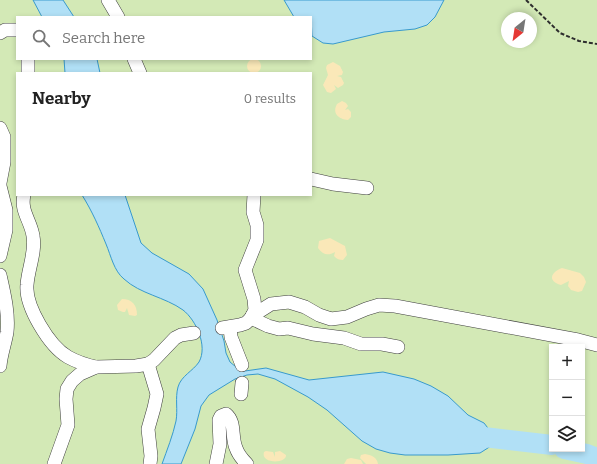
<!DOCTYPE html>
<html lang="en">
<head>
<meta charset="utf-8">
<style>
	body { margin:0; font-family:Bitter,serif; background:#f2f2f2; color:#222 }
	.controls { position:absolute; right:12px; bottom:12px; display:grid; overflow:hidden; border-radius:0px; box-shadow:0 2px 6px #0003 }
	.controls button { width:36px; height:36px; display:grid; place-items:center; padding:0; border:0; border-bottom:1px solid #e0e0e0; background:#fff; color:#222; font:20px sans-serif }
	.compass { position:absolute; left:501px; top:12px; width:36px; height:36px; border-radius:50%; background:#fff; box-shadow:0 2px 6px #0003; rotate:210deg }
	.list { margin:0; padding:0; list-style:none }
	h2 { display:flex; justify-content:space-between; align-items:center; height:52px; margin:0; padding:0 16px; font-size:17px }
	h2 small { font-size:13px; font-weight:400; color:#767676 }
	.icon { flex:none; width:22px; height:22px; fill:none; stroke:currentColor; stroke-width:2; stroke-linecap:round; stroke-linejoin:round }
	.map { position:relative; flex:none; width:597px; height:464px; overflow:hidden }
	.search { position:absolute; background:#fff; box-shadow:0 2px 6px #0003; left:16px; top:16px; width:296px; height:44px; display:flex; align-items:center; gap:10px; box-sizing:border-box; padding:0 14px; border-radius:0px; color:#767676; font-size:15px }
	.panel { position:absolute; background:#fff; box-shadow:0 2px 6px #0003; left:16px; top:72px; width:296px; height:124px; border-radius:0px }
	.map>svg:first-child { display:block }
	.green { fill:#d3e9b6; fill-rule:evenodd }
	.sand { fill:#fae8b8 }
	.water { fill:#b1e0f6; stroke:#389acd }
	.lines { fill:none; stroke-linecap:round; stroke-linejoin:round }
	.river { stroke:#b1e0f6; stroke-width:20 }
	.minor-casing { stroke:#3f3f3f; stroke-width:14 }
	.path { stroke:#2e2e2e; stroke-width:2; stroke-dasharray:4 2; stroke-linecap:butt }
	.minor { stroke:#fff; stroke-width:13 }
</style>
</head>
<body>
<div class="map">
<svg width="597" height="464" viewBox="0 0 597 464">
	<rect width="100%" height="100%" fill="#fffaec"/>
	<path class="green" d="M0,0h597v464h-597zM17,17h294v42h-294zM507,18h24v24h-24zM17,73h294v122h-294zM552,347h30v102h-30z"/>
	<g class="sand">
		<circle cx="254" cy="66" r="7"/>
		<path d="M333,62l7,4 3,6 -1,3 -5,1 4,1 3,6 -1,2 -5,3 -4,-3 2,4 -5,4 -4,-1 -4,-7 5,-10 -2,-7 1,-3z"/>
		<path d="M342,101l4,2 2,3 -3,4 3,-1 3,3v5l-3,3c-10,-1 -16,-7 -11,-16z"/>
		<path d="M330,238l15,8 2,9 -4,5c-4,0 -6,-1 -9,-4l1,-4c-7,4 -12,3 -17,-4l1,-7z"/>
		<path d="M562,268l18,5 4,4 2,5 -4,9 -4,1 -7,-2 -3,-4 1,-5 -8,4c-14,-4 -10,-13 1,-17z"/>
		<path d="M122,299c10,0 15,6 15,16l-2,1 -6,-1 -2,-7 -2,4h-2l-5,-2 -1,-5z"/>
		<path d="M266,451l7,1 2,5v-5l5,-1 6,4c1,9 -26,9 -22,-3z"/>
		<path d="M365,454c6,1 12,3 13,10h-12l-6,-6 1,-3z"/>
		<path d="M351,458l10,2 2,4h-19l3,-5z"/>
	</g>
	<g class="water">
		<path d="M33,0h30l11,17h-32z"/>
		<path d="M284,0h160l-9,17 -8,8 -12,4 -31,3 -51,12 -10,-1 -11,-7 -1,-19h-17z"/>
		<path d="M64,59h33l3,14h-35z"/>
		<path d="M82,195h43l16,48 11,10 37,21 14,15 14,31 7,21 2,12 4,9 6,5 9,4 21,-3 43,12 74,-8 31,7 17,7 17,10 20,19 16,8 7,9 2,6 -2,8 -11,7 -32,2h-43l-15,-2 -14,-4 -14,-8 -35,-31 -19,-13 -33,-18 -17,-5 -11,1 -12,4 -26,16 -8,11 -6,23 -14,35h-19c5,-14 11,-29 14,-43 2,-11 -1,-23 2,-34 3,-11 15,-16 21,-25 9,-16 -3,-42 -16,-52 -18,-13 -43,-16 -59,-31 -10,-8 -13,-23 -18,-35 -7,-17 -14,-33 -24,-49z"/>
	</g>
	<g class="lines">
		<g class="river">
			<path d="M467,435l85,10"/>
			<path d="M564,449l23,5 10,4"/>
		</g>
		<g class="minor-casing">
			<g id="minor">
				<path d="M108,0l10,17"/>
				<path d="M0,33l5,-3h12"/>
				<path d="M134,59l6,14"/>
				<path d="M28,73v-14"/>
				<path d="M0,128l4,9v25l-4,21"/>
				<path d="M311,179l22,5 34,4"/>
				<path d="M0,186l6,24v20l-6,26"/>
				<path d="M24,195c-4,16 7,26 9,41 3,16 -5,33 -6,49 -2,21 22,61 41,72 9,5 18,8 28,10"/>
				<path d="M0,275c4,18 9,38 7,57 -2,12 -6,22 -7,34"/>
				<path d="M252,316l19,-12 18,-2 16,5 14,8 12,4 16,-2 19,-8 13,-4 16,1 183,34 19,5"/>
				<path d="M251,318l17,8 11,3 9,-1 25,6 31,4 17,6h21l16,3"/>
				<path d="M230,327l1,10 11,28"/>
				<path d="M222,328l18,-3 6,-2 5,-5 4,-8 -1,-11 -9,-29 12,-30v-15l-4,-13 1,-17"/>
				<path d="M148,364l6,-4 21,-22 6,-3 13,-2"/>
				<path d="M241,394l1,-11"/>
				<path d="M54,464l14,-39 -2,-26 1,-10 5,-8 8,-7 16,-7 40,-1 12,-2 9,30 -3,14 -6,21 3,27 -1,8"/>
				<path d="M216,464l4,-20 -1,-24 2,-4 5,-2c10,8 5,23 10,34 2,6 7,12 11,16"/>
			</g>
		</g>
		<path class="path" d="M526,0l34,33 19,8 18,3"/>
		<use href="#minor" class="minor"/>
	</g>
</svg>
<div class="controls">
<button>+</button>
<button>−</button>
<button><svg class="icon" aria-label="layers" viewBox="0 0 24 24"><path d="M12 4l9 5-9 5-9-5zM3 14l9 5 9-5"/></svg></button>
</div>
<svg class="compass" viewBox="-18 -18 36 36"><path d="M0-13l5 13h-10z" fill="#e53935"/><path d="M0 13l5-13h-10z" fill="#767676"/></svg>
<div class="search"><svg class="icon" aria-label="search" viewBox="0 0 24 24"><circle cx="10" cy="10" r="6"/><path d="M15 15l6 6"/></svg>Search here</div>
<section class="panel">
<h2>Nearby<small>0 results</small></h2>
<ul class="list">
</ul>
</section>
</div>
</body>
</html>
